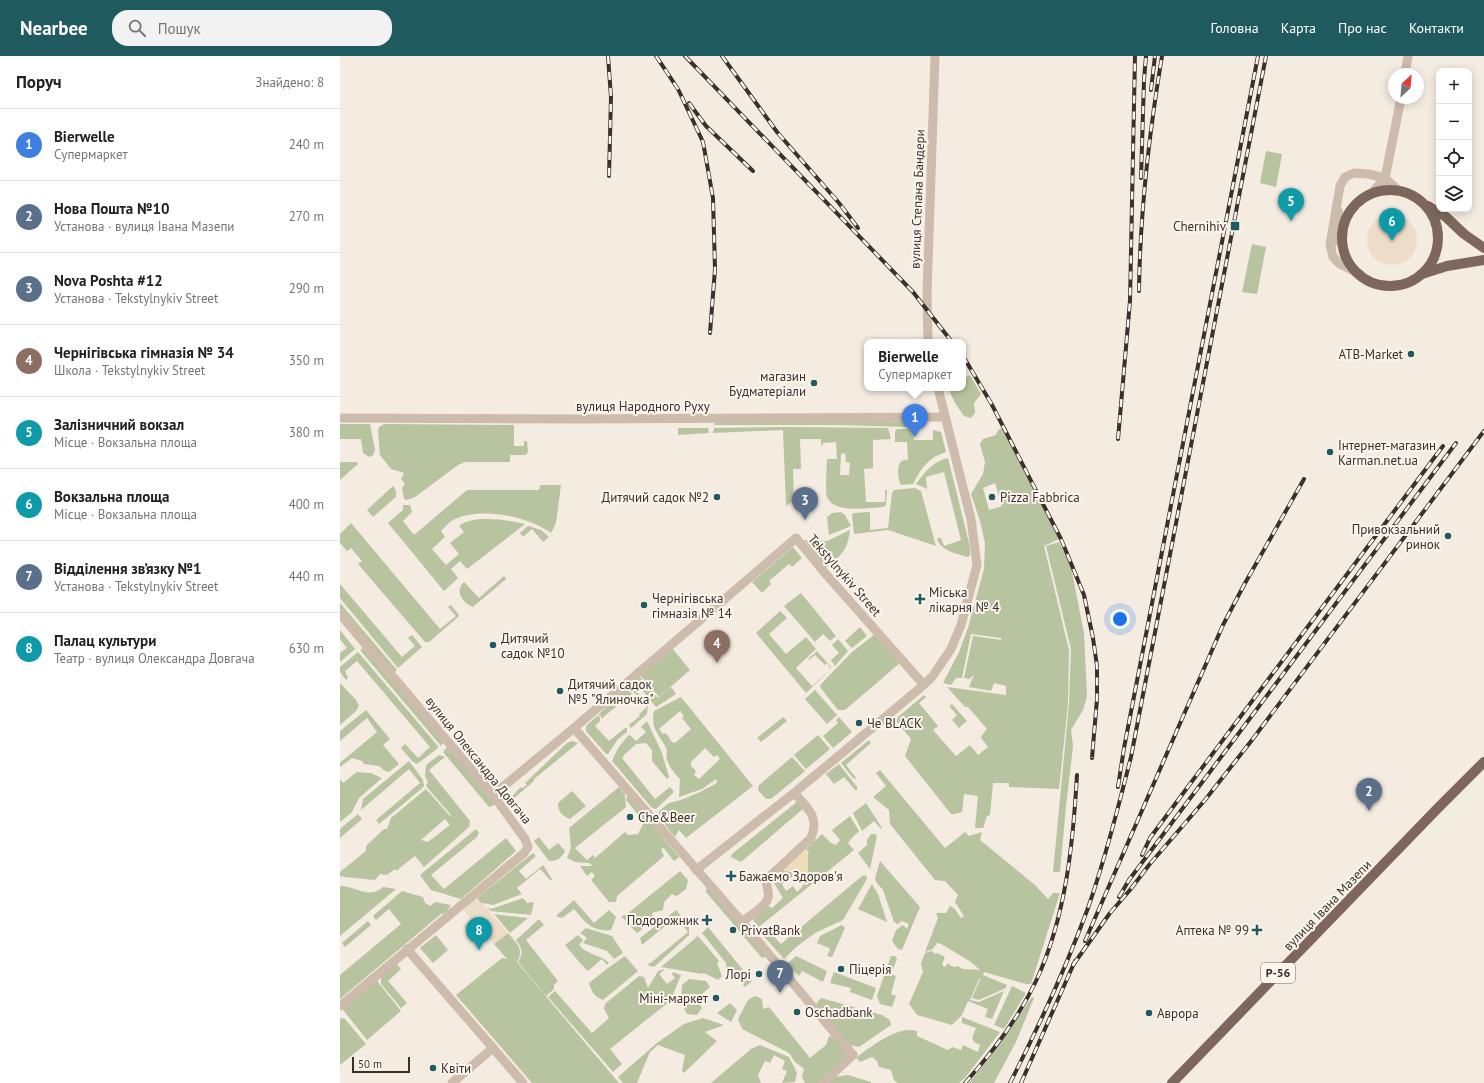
<!DOCTYPE html>
<html lang="uk">
<head>
<meta charset="utf-8">
<style>
	body { margin:0; font-family:"PT Sans",sans-serif; background:#f2f2f2; color:#202124 }
	.controls { position:absolute; right:12px; top:12px; display:grid; overflow:hidden; border-radius:8px; box-shadow:0 2px 10px #0003 }
	.controls button { width:36px; height:36px; display:grid; place-items:center; padding:0; border:0; border-bottom:1px solid #e0e0e0; background:#fff; color:#202124; font:20px sans-serif }
	.compass { position:absolute; left:1048px; top:12px; width:36px; height:36px; border-radius:50%; background:#fff; box-shadow:0 2px 10px #0003; rotate:26deg }
	.scale { position:absolute; left:12px; bottom:10px; width:58px; box-sizing:border-box; padding-left:4px; border:2px solid #3b302b; border-top:0; font-size:11px; line-height:14px; white-space:nowrap; color:#3b302b; -webkit-text-stroke:3px #fbf5ee; paint-order:stroke }
	.you { position:absolute; left:780px; top:563px; width:14px; height:14px; margin:-10px; border:3px solid #fff; border-radius:50%; background:#1a73e8; box-shadow:0 0 0 6px #1a73e833 }
	.badge { display:grid; place-items:center; width:26px; height:26px; border-radius:50%; background:#1f5a5e; color:#fff; font-size:13px; font-weight:700 }
	.pin { position:absolute; translate:-50% -33px; filter:drop-shadow(0 1px 2px #0008) }
	.pin::after { content:''; position:absolute; top:21px; width:14px; height:12px; background:inherit; clip-path:polygon(0 0,100% 0,50% 100%) }
	.popup { position:absolute; left:524px; top:283px; width:102px; height:52px; box-sizing:border-box; display:grid; place-content:center; border-radius:8px; background:#fff; filter:drop-shadow(0 1px 3px #0005); font-size:13px; white-space:nowrap; color:#757577 }
	.popup b { font-size:15px; color:#202124 }
	.popup::after { content:''; position:absolute; left:50%; top:100%; margin-left:-8px; border:8px solid transparent; border-top-color:#fff }
	.list { margin:0; padding:0; list-style:none }
	h2 { display:flex; justify-content:space-between; align-items:center; height:52px; margin:0; padding:0 16px; font-size:17px }
	h2 small { font-size:13px; font-weight:400; color:#757577 }
	.list li { display:grid; grid-template-columns:26px 1fr auto; gap:12px; align-items:center; box-sizing:border-box; height:72px; padding:0 16px; border-top:1px solid #e0e0e0 }
	.list b { display:block; font-size:15px; white-space:nowrap }
	.list p { margin:0; font-size:13px; white-space:nowrap; color:#757577 }
	.list em { font-size:13px; font-style:normal; color:#757577 }
	.icon { flex:none; width:22px; height:22px; fill:none; stroke:currentColor; stroke-width:2; stroke-linecap:round; stroke-linejoin:round }
	.map { position:relative; flex:none; width:1144px; height:1027px; overflow:hidden }
	header { display:flex; align-items:center; gap:24px; box-sizing:border-box; height:56px; padding:0 20px; background:#1f5a5e; color:#fff }
	header strong { font-size:19px }
	nav { display:flex; gap:22px; margin-inline-start:auto; font-size:14px }
	.search { width:280px; height:36px; background:#f2f2f2; display:flex; align-items:center; gap:10px; box-sizing:border-box; padding:0 14px; border-radius:16px; color:#757577; font-size:15px }
	main { display:flex }
	aside { flex:1; background:#fff }
	.map>svg:first-child { display:block }
	.green { fill:#b8c4a0; fill-rule:evenodd }
	.sand { fill:#efdcb8 }
	.plaza { fill:#ecdcc8 }
	.lines { fill:none; stroke-linecap:round; stroke-linejoin:round }
	.minor { stroke:#cdbbac; stroke-width:9 }
	.major { stroke:#7d675c; stroke-width:10 }
	.rail-casing { stroke:#3b302b; stroke-width:4 }
	.rail { stroke:#fbf5ee; stroke-width:2.5; stroke-dasharray:8; stroke-linecap:butt }
	.poi-dot { fill:#1f5a5e; stroke:#fbf5ee; stroke-width:1.5 }
	.labels { text-anchor:middle; stroke-width:4; stroke-linejoin:round; paint-order:stroke }
	.shield { fill:#fbf5ee; stroke:#756b66; stroke-width:1 }
	.shield-label { font-size:12px; font-weight:bold; fill:#3b302b }
	.street-label { font-size:13px; fill:#3b302b; stroke:#fbf5ee }
	.poi-label { font-size:13px; fill:#3b302b; stroke:#fbf5ee; text-anchor:start }
</style>
</head>
<body>
<header>
<strong>Nearbee</strong>
<div class="search"><svg class="icon" aria-label="search" viewBox="0 0 24 24"><circle cx="10" cy="10" r="6"/><path d="M15 15l6 6"/></svg>Пошук</div>
<nav><a>Головна</a><a>Карта</a><a>Про нас</a><a>Контакти</a></nav>
</header>
<main>
<aside>
<h2>Поруч<small>Знайдено: 8</small></h2>
<ul class="list">
<li><span class="badge" style="background:#3f7fe0">1</span><div><b>Bierwelle</b><p>Супермаркет</p></div><em>240 m</em></li>
<li><span class="badge" style="background:#5c6f8a">2</span><div><b>Нова Пошта №10</b><p>Установа · вулиця Івана Мазепи</p></div><em>270 m</em></li>
<li><span class="badge" style="background:#5c6f8a">3</span><div><b>Nova Poshta #12</b><p>Установа · Tekstylnykiv Street</p></div><em>290 m</em></li>
<li><span class="badge" style="background:#8d6e63">4</span><div><b>Чернігівська гімназія № 34</b><p>Школа · Tekstylnykiv Street</p></div><em>350 m</em></li>
<li><span class="badge" style="background:#0f9aa8">5</span><div><b>Залізничний вокзал</b><p>Місце · Вокзальна площа</p></div><em>380 m</em></li>
<li><span class="badge" style="background:#0f9aa8">6</span><div><b>Вокзальна площа</b><p>Місце · Вокзальна площа</p></div><em>400 m</em></li>
<li><span class="badge" style="background:#5c6f8a">7</span><div><b>Відділення зв’язку №1</b><p>Установа · Tekstylnykiv Street</p></div><em>440 m</em></li>
<li><span class="badge" style="background:#0f9aa8">8</span><div><b>Палац культури</b><p>Театр · вулиця Олександра Довгача</p></div><em>630 m</em></li>
</ul>
</aside>
<div class="map">
<svg width="1144" height="1027" viewBox="0 0 1144 1027">
	<rect width="100%" height="100%" fill="#f4ebe1"/>
	<g class="green">
		<path d="M926,95l16,3 -6,33 -16,-4z"/>
		<path d="M912,188l14,3 -9,47 -15,-2z"/>
		<path d="M630,319l11,19 -7,9 1,10 -4,5 -7,-2 -9,-13 -7,-15h15v-9z"/>
		<path d="M498,365l71,1 1,5 -72,-2h-124l1,-3z"/>
		<path d="M0,368h30l5,26 -2,5 -4,2 -6,-4 -2,-14h-21z"/>
		<path d="M44,368l130,1v21h10v-5h3l1,11 -2,3h-16v7h-45l-7,3 -43,32 -8,3 -3,-1 -2,-11 3,-4 -4,-5 3,-6 -13,-4 -11,-14 -2,-24 1,-4z"/>
		<path d="M442,371l106,1 3,11 -18,1v28l-9,1 2,33h19v-12h2l-1,15 -3,2c-15,1 -49,7 -56,-10 -2,-6 0,-30 0,-38h10l-1,-17 -13,1v2h-2v-6h-21l1,30h-8l1,32 -8,5 -3,-76 -70,3 1,-5zM505,397l1,9 4,1 -1,12h-9l1,-21z"/>
		<path d="M338,372h30l1,5 -31,2z"/>
		<path d="M662,372l57,111 -15,7 25,104 -1,54 -9,85 -50,-2v-4h-16l-3,32 -3,1 -4,12h-8l3,-32 -14,-2 -2,18 -7,2h-4l-46,-58 6,-17 -15,-18 2,-4 26,-22 2,2 -7,6 19,23 -5,4 23,26 14,-11 8,10 10,-8 -7,-9 1,-3 5,-6 -19,-22h-3l-18,-20 59,8v-9l-12,-3 -3,8 -22,-4 5,-12 -5,4 -5,-1 9,-42 28,4v-2l-30,-4 -9,44h-6l-5,7 -8,-2 16,-31 9,-24 16,-59 1,-26 -5,-22 -9,-27 12,-20 2,-12 -5,-18 3,-5 13,-4 2,-5zM655,427l7,23 -13,4 -6,-22z"/>
		<path d="M557,373h16l1,11h19v-10l8,2 5,20c-17,5 -25,16 -33,32l-12,1c-3,-5 -5,-20 1,-24 1,-1 5,-1 6,-1l-1,-18h-12v-10z"/>
		<path d="M608,402l22,89v9l-3,1c-11,-4 -27,-6 -30,-19h4l3,8 17,-6 -17,-68 -18,5 1,12 -11,-5c9,-12 17,-23 32,-26z"/>
		<path d="M0,406h17l1,2 -18,16z"/>
		<path d="M200,429h21l-5,38 -5,10c-23,-17 -69,-26 -96,-14 -5,2 -10,8 -14,12l4,6 -13,12 14,16 13,-11 -9,-11 14,-11 -5,-6c14,-12 50,-6 66,-2l-58,45 -7,-8 -9,8 7,9 -14,13 -56,-68 15,-13v-5h7l2,7 -9,9 11,14 53,-45h72z"/>
		<path d="M53,430l3,5v6l-23,20 -6,-7z"/>
		<path d="M575,432l6,3 15,55 -48,-16 -34,4 -2,-20 3,-1 15,-1v18l18,-2 4,-35 2,-3z"/>
		<path d="M501,456l4,3 6,11 -22,9 -2,-18 5,-4z"/>
		<path d="M11,467l89,106 16,-13 -8,-9 3,-2 8,10 -1,2 -29,25h-4l-67,-78 4,-3 -11,-13 -4,3 -7,-8v-9z"/>
		<path d="M188,470l13,4 8,7 -6,5 -11,-13 -9,8 -3,-4z"/>
		<path d="M510,474c-3,22 -8,24 -24,38l-22,-28 23,1z"/>
		<path d="M719,486l12,25 13,66 3,63 -4,14 -12,20 2,16 -7,61 -6,65h-7l16,-168 2,-55 -25,-103z"/>
		<path d="M453,491l9,11 -10,9 -3,-3 -20,17 2,3 -9,9 -10,-11z"/>
		<path d="M164,520l2,3 -33,28c-10,-4 -19,-16 -9,-25l15,16z"/>
		<path d="M0,528l62,73 13,-11 -7,-8 4,-3 10,12 -24,21 -58,-70z"/>
		<path d="M461,537l35,43 -6,5 -7,-7 -8,8 -31,-36z"/>
		<path d="M0,547l57,67 -2,2 -3,-1 -52,-62z"/>
		<path d="M440,555l7,7 -18,16 17,20 20,-17 10,12 -20,19 16,18 19,-17 -4,-6 -2,2 -10,-10 -6,5 -1,-1 9,-8 14,16v2l-25,24 -50,-60z"/>
		<path d="M520,571l7,9 -15,12 -7,-7z"/>
		<path d="M0,574l15,19 -15,13v-9l7,-5 -7,-9z"/>
		<path d="M535,578l25,29 -55,47h-7l-18,-23 1,-3 31,-32z"/>
		<path d="M498,583l10,12 -13,15 -4,-6 8,-7 -7,-8z"/>
		<path d="M23,592l80,92v3l-2,3 -81,-96z"/>
		<path d="M332,592l18,22 -31,27 -19,-22z"/>
		<path d="M18,596l79,93 1,3 -21,16 -5,-3 -11,-13 4,-4 13,14 12,-11 -73,-86 -12,10 3,7 -2,2 -6,-8v-5z"/>
		<path d="M299,620l19,22 13,-11 5,7 -20,13 -22,-27z"/>
		<path d="M0,627l16,17 3,6 -3,5 -16,14z"/>
		<path d="M290,628l18,21 -1,9 -16,14 -2,-3 11,-9 -1,-2 8,-7 -13,-15 -33,27v-3l-3,-1z"/>
		<path d="M475,634l22,25 -10,9 -22,-25z"/>
		<path d="M341,641l72,89 -67,52 -7,-8 -4,7 -17,-21 1,-5 10,-8 12,-3 19,-8 17,-9 -1,-4 -14,10 -23,8 1,-18c-7,-7 -16,-18 -13,-29 -7,-16 -17,-19 -13,-39zM340,655l4,5 -2,2 9,11 -16,14 -3,-1 -6,-9 -3,1 -4,-5zM365,692l9,9 3,-2 3,4 -21,20 -5,-4 2,-4 -5,-5v-4z"/>
		<path d="M612,648l15,17 -8,7 -7,-8 5,-5 -8,-9z"/>
		<path d="M26,654l24,29 -7,6 16,19 -10,8 -4,-1 -6,-5 -15,-2 -2,-3 -10,-3 -12,9v-4l37,-31 -10,-14 -27,23v-10z"/>
		<path d="M257,660l3,1v4l-5,5 14,15 16,-13h2v4l-9,7 -10,15h-2l-20,-23v-5z"/>
		<path d="M443,661l4,4 -26,21 -4,-4z"/>
		<path d="M499,661l13,15 -19,16 -10,-12 15,-13 -2,-3z"/>
		<path d="M307,665l15,32 7,24 -2,2 -15,-18v-11l-6,-7 -10,1 -12,11v1l-2,2 33,41 15,-12 4,5 -18,17 -4,-1 -40,-47 6,-13 10,-12 2,-1 6,6 10,-9 -5,-5z"/>
		<path d="M478,679l12,14 -24,20 -12,-14z"/>
		<path d="M529,684l2,3 -25,22 11,14 -4,-1 -12,-15z"/>
		<path d="M232,685l6,2 -44,36v2l-22,19 1,-5 8,-8 2,1 4,-3 -2,-2 42,-40z"/>
		<path d="M107,691l48,54 -1,4 -5,2 -46,-55z"/>
		<path d="M99,699l6,2 -16,13 41,51 -1,6 -45,40 -9,-11 -19,15 -1,-2 -8,6 -7,-1 -5,6 -30,-3 -5,-1v-4l26,-21v-5l18,-17h3l4,-11 35,-29 24,27 1,-1 -25,-29 2,-4 -3,-6c1,-3 0,-7 1,-10 2,-4 10,-8 13,-11zM105,763l5,6 -22,17 -7,-2z"/>
		<path d="M452,701l13,14 -34,28h-5l-8,-9 1,-5z"/>
		<path d="M69,705l14,19 1,6 -4,4 -41,34 -3,-4 44,-37 -11,-14 -48,41 2,-11z"/>
		<path d="M499,708l18,23v3l-1,1 -12,-14 -10,7 -8,-10z"/>
		<path d="M540,714l65,78 20,-16 4,4 13,-4 -2,8 55,45 13,14 5,-6h7l-29,91h-5l-42,-12 -1,3 24,10 -1,3 -27,12 -7,-2 9,-21 -2,2 -9,21 9,2 25,-11 -12,28 -7,-2 3,-8 -20,-8 -6,14 -10,10 -35,-10 -8,-11 14,-32 -2,-9 4,-10 7,-2 3,3 2,-1 8,4 -3,7 2,3 2,-1 2,-3 3,3 4,1 2,-1 6,3 17,1 -9,-8 -30,-18 -4,-1 -4,6 -8,3 13,-34 -2,-5h10l4,-7 4,2 7,10 3,-2 -9,-14 3,-7 -13,-14 -10,-1 -45,-56 -1,-14 -16,-13 13,-11 -10,-13z"/>
		<path d="M17,716l14,1 11,5 -23,20 -7,14 -12,10v-43l3,4z"/>
		<path d="M279,731l6,8 1,12 -51,41 12,12 6,-5 2,3 30,-26 3,3 10,-1 6,-12 -18,-22 2,-4 51,61 -5,4 -11,-14 -2,3 3,6 -47,40 -1,6h-7l-18,-22 4,-4 -3,-4 -5,4 -7,-10h13l-4,-3 -14,-1 -8,-4 4,-10 -2,-20z"/>
		<path d="M232,735l14,15 -16,13c-8,-3 -12,-7 -12,-16z"/>
		<path d="M458,745l6,7 -63,54 -10,-5 1,-3z"/>
		<path d="M526,747l16,25 -1,1 -7,-8 -12,10 -9,-18z"/>
		<path d="M18,758l4,5 -22,19v-9z"/>
		<path d="M510,760l9,15 -8,8 -3,4 6,7 -95,77 -6,-7 14,-15 5,3 11,-10 -9,-15 5,-13 24,4 -2,8 -3,1 -4,-7 -12,8 4,7 7,-5 4,6c12,-10 11,-23 11,-38l1,-1 -3,-4 16,-15 9,9 5,2 4,-5 -8,-10z"/>
		<path d="M136,773l3,4 -2,4 -46,38 13,14 62,-51 10,13 -55,48 -30,-9 -11,-15z"/>
		<path d="M531,778h4l2,2 -7,33 -12,-16 9,-8v-5z"/>
		<path d="M199,781l10,13 9,-7 7,8c-4,7 -7,10 -16,10l-15,-20z"/>
		<path d="M193,797l3,3 -17,15 7,8 17,-14 9,14 -1,2 -11,-12 -23,19 5,6 -29,11 -10,-2 -2,1 -4,-6z"/>
		<path d="M540,805l40,46 -18,43 -4,-1 -6,-8 4,-11 7,-5 4,4 2,-5 -7,-3 -4,3 -4,-2 -11,-32 -7,-8 -1,-4z"/>
		<path d="M340,815l8,9 -2,9 -9,7 -5,-2 -8,8 -1,8 -11,3 2,8 -17,12 -16,-17 5,-1z"/>
		<path d="M526,819l1,4 -24,41 -28,13 -20,15 -11,11 -23,-26 6,-4 14,15 81,-68z"/>
		<path d="M532,828l6,10 9,28 -29,-13z"/>
		<path d="M0,830c16,0 29,14 43,1l13,2 -56,47z"/>
		<path d="M366,833h3l57,65 -1,3 -3,1 -56,-66z"/>
		<path d="M62,835l21,6 2,6 5,3 5,-4 16,3 -5,8 -5,1 -101,85v-24l61,-51 -12,-15 -13,11 -3,-4z"/>
		<path d="M183,842l4,5 7,-1 -3,13 -40,-4 -5,-4 5,2z"/>
		<path d="M234,844l20,23 15,-13 7,7 -5,13c-19,2 -26,-8 -37,-21l-12,9 -6,-2z"/>
		<path d="M336,854l13,16v9l-35,32 -7,-2 6,-4 35,-29 -12,-15 -34,28 -2,-7z"/>
		<path d="M154,858l34,4 -18,15z"/>
		<path d="M199,863l5,6 -18,15 32,41 -4,4v4l-8,7 -28,-34c6,-9 4,-14 -2,-22z"/>
		<path d="M28,865l3,4 -26,22 -3,-4z"/>
		<path d="M502,869l3,3 -13,29 -5,-1 3,-6 -1,-2 -12,-5 3,-7z"/>
		<path d="M368,871l44,54 -7,6 -8,-10 -10,-6 -1,-8 -24,-30z"/>
		<path d="M246,872l26,8 11,17 -9,6 -7,-8 -24,-8 4,-5 -7,-5z"/>
		<path d="M168,877c8,10 17,16 9,29l102,121h-87l-76,-88 46,-37 5,1 -13,-15z"/>
		<path d="M96,879l12,15 -15,13 -13,-15z"/>
		<path d="M238,879l5,5 -4,5c8,10 21,9 30,18l-2,2 -5,-6 -14,12 -8,-8 -15,-18z"/>
		<path d="M358,880l21,25 -2,2 5,13 -4,4 -14,-7 -2,1 -41,-7z"/>
		<path d="M285,900l13,15 -35,29c-8,-3 -12,-9 -14,-17l19,-15z"/>
		<path d="M456,900l31,15 -4,11 -21,-11 -3,5 -12,-12z"/>
		<path d="M551,900h4l2,3 -6,15 5,2 -5,18 5,2 -4,11 -12,-3 -3,-8z"/>
		<path d="M55,906l6,7 -13,12 19,22 -6,5 -20,-24v-9z"/>
		<path d="M325,913l-6,5 8,10 8,-6 -3,-4 1,-2 8,3 -11,26 -60,48 12,15 -9,8 -65,-75 7,-6 37,42 17,-15 -5,-9 1,-5 34,-28 5,1 4,11 10,-17z"/>
		<path d="M494,916l42,16 -4,12 -22,-8 1,-4 -21,-5z"/>
		<path d="M34,921l27,34 -34,29 -27,-34z"/>
		<path d="M349,923l17,2 4,6 -14,12 6,9 -5,7 -10,-1 -6,-12 1,-17z"/>
		<path d="M672,930l14,7 -22,36 -10,-4z"/>
		<path d="M415,940l7,3 1,10 6,-2 41,51 16,-13 3,-9 7,2 11,18 -27,27h-15l-3,-6 2,-8 -9,-7 -6,-9 -47,-24 -4,-10 10,-19z"/>
		<path d="M692,941l2,1 -18,44 -22,41h-25l21,-26z"/>
		<path d="M481,942l61,17 8,5 1,5 -32,22 -9,-2 -34,-41z"/>
		<path d="M390,947l7,7 -6,12 -14,-9z"/>
		<path d="M622,961l38,15 -35,46 -6,5h-61l-4,-3 -3,-10 -12,-3 -2,-6 -5,-4 -12,5 -4,-4c14,-11 42,-33 61,-27v5l31,14 4,-3 9,3 2,-5 15,7 2,-7 -6,-3 -2,-4 4,-10 -14,-5z"/>
		<path d="M1,962l4,1 21,25 -26,21v-46z"/>
		<path d="M363,962l21,7 -19,7 12,9 -33,32 -2,-2 3,-16 -27,-10 -8,7 -13,31h-14l-5,-6 39,-34 27,-19z"/>
		<path d="M420,989l29,12 8,16 -2,9 -13,1 5,-12 -5,-2 3,-8 -11,-6 -4,8 -5,-2 -7,14 3,8h-50l40,-34z"/>
		<path d="M508,1019l23,7v1h-43l6,-6z"/>
	</g>
	<path class="sand" d="M465,794l3,4v19l-28,-3z"/>
	<g class="plaza">
		<circle cx="1052" cy="184" r="25"/>
		<path d="M137,842l31,35 -14,11 -7,-7 -9,7 -15,-18 8,-7 -8,-9z"/>
	</g>
	<g class="lines">
		<g class="minor">
			<path d="M1065,18l3,-18"/>
			<path d="M1031,138l14,-16 16,-80"/>
			<path d="M991,189l11,-13 -4,-21"/>
			<path d="M1020,218l-20,-10 -7,-7 -3,-12 10,-59 5,-9 9,-4 14,1 17,4 14,13"/>
			<path d="M588,286l-1,-48 8,-238"/>
			<path d="M0,362l241,1 364,-2"/>
			<path d="M0,558l153,181 32,44 3,8 -4,6 -184,153"/>
			<path d="M234,672l222,-190 28,34 100,113"/>
			<path d="M153,739l81,-67 168,194 111,133 -30,28"/>
			<path d="M356,814l98,-77 125,-104 13,-12 19,-28 10,-24 16,-60 -6,-46 -33,-131"/>
			<path d="M402,866c6,-5 24,-16 26,-24 2,-6 -3,-12 -1,-19l44,-41c9,-21 -4,-31 -17,-45"/>
			<path d="M67,893l86,99 -41,35"/>
			<path d="M153,992l30,35"/>
		</g>
		<g class="major">
			<circle cx="1050" cy="182" r="48"/>
			<path d="M1088,150l18,11 18,17 20,14"/>
			<path d="M1082,218l25,-8 37,-6"/>
			<path d="M832,1027l265,-274 47,-47"/>
		</g>
		<g class="rail-casing">
			<g id="rail">
				<path d="M268,0l3,41 -2,79"/>
				<path d="M316,0l22,33 25,53 10,56 2,71 -5,64"/>
				<path d="M345,0l228,236 39,50"/>
				<path d="M382,0l55,76 62,71 19,25"/>
				<path d="M811,34l4,-34"/>
				<path d="M349,47l17,23 47,45"/>
				<path d="M801,122l3,-98 2,-24"/>
				<path d="M799,235c1,-79 10,-157 23,-235"/>
				<path d="M623,300l28,47 70,136 23,56 9,43 4,28v33l-5,59"/>
				<path d="M778,383l12,-138 5,-245"/>
				<path d="M778,731l6,-39 134,-692"/>
				<path d="M802,799l8,-17 37,-50 256,-342"/>
				<path d="M779,841l10,-17 327,-437"/>
				<path d="M745,885l138,-316 21,-40 60,-106"/>
				<path d="M733,909l37,-52 20,-23 19,-25 56,-65 47,-60 232,-309"/>
				<path d="M625,1027c27,-30 54,-66 71,-102 30,-64 37,-137 41,-206"/>
				<path d="M670,1027c29,-57 56,-115 78,-175 17,-49 30,-100 43,-151l135,-701"/>
				<path d="M681,1027l54,-122"/>
			</g>
		</g>
		<use href="#rail" class="rail"/>
	</g>
	<g class="poi-dot">
		<rect x="890" y="165" width="10" height="10" rx="2"/>
		<circle cx="1071" cy="298" r="4"/>
		<circle cx="474" cy="327" r="4"/>
		<circle cx="990" cy="396" r="4"/>
		<circle cx="377" cy="441" r="4"/>
		<circle cx="652" cy="441" r="4"/>
		<circle cx="1108" cy="480" r="4"/>
		<path d="M578 537h4v4h4v4h-4v4h-4v-4h-4v-4h4z"/>
		<circle cx="304" cy="549" r="4"/>
		<circle cx="153" cy="589" r="4"/>
		<circle cx="220" cy="635" r="4"/>
		<circle cx="519" cy="667" r="4"/>
		<circle cx="290" cy="761" r="4"/>
		<path d="M389 814h4v4h4v4h-4v4h-4v-4h-4v-4h4z"/>
		<path d="M365 858h4v4h4v4h-4v4h-4v-4h-4v-4h4z"/>
		<circle cx="393" cy="874" r="4"/>
		<path d="M915 868h4v4h4v4h-4v4h-4v-4h-4v-4h4z"/>
		<circle cx="501" cy="913" r="4"/>
		<circle cx="419" cy="918" r="4"/>
		<circle cx="376" cy="942" r="4"/>
		<circle cx="457" cy="956" r="4"/>
		<circle cx="809" cy="957" r="4"/>
		<circle cx="93" cy="1012" r="4"/>
	</g>
	<g class="labels">
		<rect class="shield" x="921" y="907" width="34" height="20" rx="3"/>
		<g class="shield-label">
			<text x="938" y="921">Р-56</text>
		</g>
		<g class="street-label">
			<text transform="translate(577 143) rotate(-88)" y="5">вулиця Степана Бандери</text>
			<text x="303" y="355">вулиця Народного Руху</text>
			<text transform="translate(505 519) rotate(49)" y="5">Tekstylnykiv Street</text>
			<text transform="translate(139 704) rotate(51)" y="5">вулиця Олександра Довгача</text>
			<text transform="translate(987 849) rotate(-46)" y="5">вулиця Івана Мазепи</text>
		</g>
		<g class="poi-label">
			<text x="886" y="175" text-anchor="end">Chernihiv</text>
			<text x="1063" y="303" text-anchor="end">ATB-Market</text>
			<text x="466" y="325" text-anchor="end">магазин<tspan x="466" dy="15">Будматеріали</tspan></text>
			<text x="998" y="394">Інтернет-магазин<tspan x="998" dy="15">Karman.net.ua</tspan></text>
			<text x="369" y="446" text-anchor="end">Дитячий садок №2</text>
			<text x="660" y="446">Pizza Fabbrica</text>
			<text x="1100" y="478" text-anchor="end">Привокзальний<tspan x="1100" dy="15">ринок</tspan></text>
			<text x="589" y="541">Міська<tspan x="589" dy="15">лікарня № 4</tspan></text>
			<text x="312" y="547">Чернігівська<tspan x="312" dy="15">гімназія № 14</tspan></text>
			<text x="161" y="587">Дитячий<tspan x="161" dy="15">садок №10</tspan></text>
			<text x="228" y="633">Дитячий садок<tspan x="228" dy="15">№5 "Ялиночка"</tspan></text>
			<text x="527" y="672">Че BLACK</text>
			<text x="298" y="766">Che&amp;Beer</text>
			<text x="399" y="825">Бажаємо Здоров'я</text>
			<text x="359" y="869" text-anchor="end">Подорожник</text>
			<text x="401" y="879">PrivatBank</text>
			<text x="909" y="879" text-anchor="end">Аптека № 99</text>
			<text x="509" y="918">Піцерія</text>
			<text x="411" y="923" text-anchor="end">Лорі</text>
			<text x="368" y="947" text-anchor="end">Міні-маркет</text>
			<text x="465" y="961">Oschadbank</text>
			<text x="817" y="962">Аврора</text>
			<text x="101" y="1017">Квіти</text>
		</g>
	</g>
</svg>
<div class="controls">
<button>+</button>
<button>−</button>
<button><svg class="icon" aria-label="locate" viewBox="0 0 24 24"><circle cx="12" cy="12" r="6"/><path d="M12 2v4M12 18v4M2 12h4M18 12h4"/></svg></button>
<button><svg class="icon" aria-label="layers" viewBox="0 0 24 24"><path d="M12 4l9 5-9 5-9-5zM3 14l9 5 9-5"/></svg></button>
</div>
<svg class="compass" viewBox="-18 -18 36 36"><path d="M0-13l5 13h-10z" fill="#e53935"/><path d="M0 13l5-13h-10z" fill="#757577"/></svg>
<div class="scale">50 m</div>
<div class="you"></div>
<div class="pin badge" style="left:575px;top:381px;background:#3f7fe0">1</div>
<div class="popup"><b>Bierwelle</b>Супермаркет</div>
<div class="pin badge" style="left:1029px;top:755px;background:#5c6f8a">2</div>
<div class="pin badge" style="left:465px;top:464px;background:#5c6f8a">3</div>
<div class="pin badge" style="left:377px;top:607px;background:#8d6e63">4</div>
<div class="pin badge" style="left:951px;top:165px;background:#0f9aa8">5</div>
<div class="pin badge" style="left:1052px;top:185px;background:#0f9aa8">6</div>
<div class="pin badge" style="left:440px;top:937px;background:#5c6f8a">7</div>
<div class="pin badge" style="left:139px;top:894px;background:#0f9aa8">8</div>
</div>
</main>
</body>
</html>
